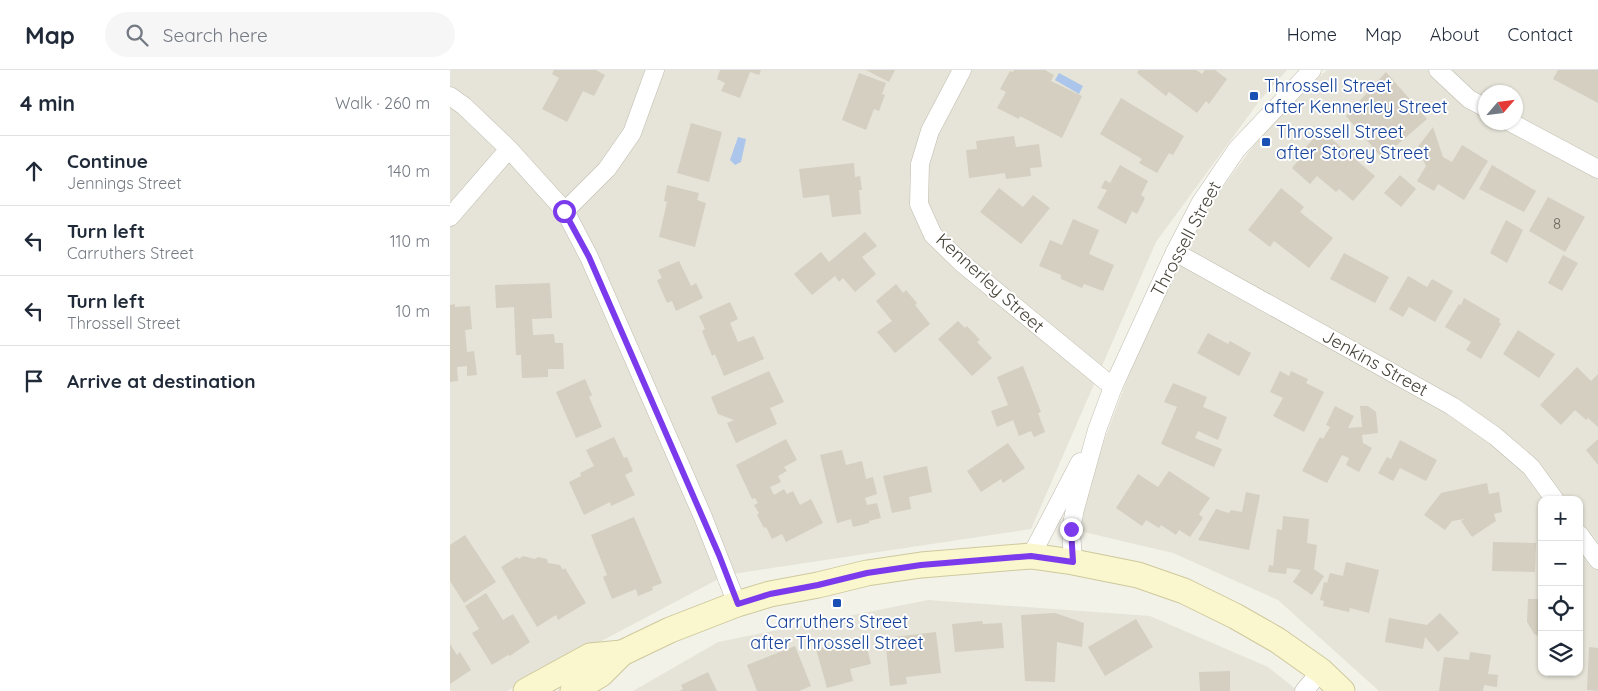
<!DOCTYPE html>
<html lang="en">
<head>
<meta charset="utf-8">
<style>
	body { margin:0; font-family:Quicksand,sans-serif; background:#f6f6f7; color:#1f2937 }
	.controls { position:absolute; right:15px; bottom:15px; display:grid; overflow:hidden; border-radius:10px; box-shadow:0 1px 4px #0004 }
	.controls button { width:45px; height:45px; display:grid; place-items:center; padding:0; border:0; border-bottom:1px solid #e0e1e3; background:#fff; color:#1f2937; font:25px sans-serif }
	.compass { position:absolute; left:1028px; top:15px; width:45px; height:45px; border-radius:50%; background:#fff; box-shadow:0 1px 4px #0004; rotate:62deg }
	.stop { position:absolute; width:15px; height:15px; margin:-11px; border:4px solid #7c3aed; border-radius:50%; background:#fff }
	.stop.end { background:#7c3aed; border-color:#fff; box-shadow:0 1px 5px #0008 }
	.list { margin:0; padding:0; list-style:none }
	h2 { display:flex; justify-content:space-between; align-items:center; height:65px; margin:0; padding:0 20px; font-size:21px }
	h2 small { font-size:16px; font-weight:400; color:#747a83 }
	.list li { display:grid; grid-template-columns:32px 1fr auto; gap:15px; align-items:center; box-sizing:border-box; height:70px; padding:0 20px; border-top:1px solid #e0e1e3 }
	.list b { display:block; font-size:19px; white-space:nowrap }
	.list p { margin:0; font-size:16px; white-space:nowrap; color:#747a83 }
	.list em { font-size:16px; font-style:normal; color:#747a83 }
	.icon { flex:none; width:28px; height:28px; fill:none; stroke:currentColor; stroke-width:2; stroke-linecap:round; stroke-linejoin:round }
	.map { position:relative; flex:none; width:1148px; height:621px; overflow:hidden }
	header { display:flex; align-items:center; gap:30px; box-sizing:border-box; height:70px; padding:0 25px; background:#fff; border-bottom:1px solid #e0e1e3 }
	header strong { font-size:24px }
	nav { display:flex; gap:28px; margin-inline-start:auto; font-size:18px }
	.search { width:350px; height:45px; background:#f6f6f7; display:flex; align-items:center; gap:12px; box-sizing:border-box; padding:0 18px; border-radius:28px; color:#747a83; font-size:19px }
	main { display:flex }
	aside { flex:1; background:#fff }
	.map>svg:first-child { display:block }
	.residential { fill:#e6e4d8; fill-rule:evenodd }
	.water { fill:#abc6ea }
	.building { fill:#d4cfc0 }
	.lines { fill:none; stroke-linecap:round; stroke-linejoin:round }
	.street-casing { stroke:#bebbad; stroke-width:19 }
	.secondary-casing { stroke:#cec99d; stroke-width:27 }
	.street { stroke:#fff; stroke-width:18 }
	.secondary { stroke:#faf6cd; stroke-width:25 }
	.route { stroke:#7c3aed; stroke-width:6 }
	.transit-dot { fill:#1a4fb4; stroke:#fff; stroke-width:2 }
	.labels { text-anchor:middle; stroke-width:4; stroke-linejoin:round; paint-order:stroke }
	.number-label { font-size:15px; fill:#6a665a }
	.transit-label { font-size:18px; fill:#164399; stroke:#fff; text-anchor:start }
	.street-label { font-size:18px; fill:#464338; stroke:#fff }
</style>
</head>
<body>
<header>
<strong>Map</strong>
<div class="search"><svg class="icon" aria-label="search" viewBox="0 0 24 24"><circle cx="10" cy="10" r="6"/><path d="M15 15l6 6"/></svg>Search here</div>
<nav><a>Home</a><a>Map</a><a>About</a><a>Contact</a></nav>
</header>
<main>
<aside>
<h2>4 min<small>Walk · 260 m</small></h2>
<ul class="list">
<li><svg class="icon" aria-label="ahead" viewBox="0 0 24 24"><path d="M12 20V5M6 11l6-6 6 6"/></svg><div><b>Continue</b><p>Jennings Street</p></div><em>140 m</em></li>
<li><svg class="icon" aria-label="left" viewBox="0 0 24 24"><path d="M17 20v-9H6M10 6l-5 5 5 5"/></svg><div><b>Turn left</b><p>Carruthers Street</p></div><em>110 m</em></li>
<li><svg class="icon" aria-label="left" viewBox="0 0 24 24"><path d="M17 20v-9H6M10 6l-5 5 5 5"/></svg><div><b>Turn left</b><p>Throssell Street</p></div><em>10 m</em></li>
<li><svg class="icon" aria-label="arrive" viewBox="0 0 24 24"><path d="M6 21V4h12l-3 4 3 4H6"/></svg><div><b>Arrive at destination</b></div></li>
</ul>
</aside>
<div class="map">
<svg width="1148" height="621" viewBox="0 0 1148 621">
	<rect width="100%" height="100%" fill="#f3f2e9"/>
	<g class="residential">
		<path d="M0,0h837l-27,30 -104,142 -125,287 -305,46 -219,116h-57z"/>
		<path d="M877,0h271v621h-219l-101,-91 -105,-47 -102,-24 104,-277 101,-137zM1036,22h30v30h-30zM1092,430h37v172h-37z"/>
		<path d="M478,530l222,16 118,51 30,24h-665l85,-49z"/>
	</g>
	<g class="water">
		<path d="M609,3l24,13 -4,8 -24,-14z"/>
		<path d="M288,67l8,2 -5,23 -6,3 -5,-5z"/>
	</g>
	<g class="building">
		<path d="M104,0h42l9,5 -11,21 -11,-5 -16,31 -25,-13 17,-31 -7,-4z"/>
		<path d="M270,0h41l-2,5 -9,-3 -10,26 -19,-7 4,-8 -8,-4z"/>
		<path d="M416,0h29l-6,12z"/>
		<path d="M564,0h31l9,5 -3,6 31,15 -20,42 -42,-22 -1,3 -22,-11 9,-16 -6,-3 10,-18 3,1z"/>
		<path d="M689,0h57l6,4 3,-4h10l12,9 -18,25 -3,-3 -9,12 -28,-21 -3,4 -29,-23z"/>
		<path d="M1108,0h40v33l-45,-24z"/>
		<path d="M936,2l41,47 -45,39 -36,-42z"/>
		<path d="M409,3l27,10 -4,11 3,1 -6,16 -5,-2 -8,21 -24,-10z"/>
		<path d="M671,28l63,38 -11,19 -4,-2 -12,20 -18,-10 3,-4 -42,-25z"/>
		<path d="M241,53l31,9 -13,50 -32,-9z"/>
		<path d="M983,57l10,30 9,5 10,-17 26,16 -24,39 -26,-16 -4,7 -17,-10 9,-15 -9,-18z"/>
		<path d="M871,60l54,46 -22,25 -14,-12 -3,3 -19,-16 -7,8 -18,-16 15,-18 -2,-2z"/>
		<path d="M564,66l2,11 23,-3 3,23 -12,1 1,8 -25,3 -1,-6 -36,5 -3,-28 11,-1 -1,-8z"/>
		<path d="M404,93l1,14 5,-1 2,14h-3l2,24 -29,3 -3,-22 -26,3 -4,-29z"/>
		<path d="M670,95l28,16 -7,14 4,3 -8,16 -5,-3 -6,13 -29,-16 10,-18 -6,-2 4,-8 5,3z"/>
		<path d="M1042,95l44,26 -12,21 -45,-23z"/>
		<path d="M950,105l16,14 -15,18 -17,-14z"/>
		<path d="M217,115l32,8 -2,7 9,3 -11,44 -36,-10 8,-35 -3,-1z"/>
		<path d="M549,118l24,19 10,-12 17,13 -29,36 -41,-32z"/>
		<path d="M831,118l23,19 -4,5 33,26 -24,30 -35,-27 -4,6 -22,-17z"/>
		<path d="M1098,127l37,20 -20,35 -36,-21z"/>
		<path d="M623,149l26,11 -10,24 25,11 -11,26 -19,-7 -2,4 -21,-9v-4l-22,-9 11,-26 12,5z"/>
		<path d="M1056,150l17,10 -16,33 -17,-10z"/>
		<path d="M415,162l12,14 -15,11 14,17 -21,18 -12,-14 -4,4 -4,-6 -23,19 -18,-21 27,-22 8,10z"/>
		<path d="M894,183l45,24 -14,26 -45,-24z"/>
		<path d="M1113,185l15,8 -16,28 -14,-8z"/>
		<path d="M229,191l12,25 5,-3 7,15 -27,13 -4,-10 -5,2 -10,-23 5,-2 -4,-8z"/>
		<path d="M958,206l19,11 5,-8 21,12 -18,31 -26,-15 -6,10 -14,-8z"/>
		<path d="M100,213l2,35 -20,1 1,16 21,-1 1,9h8l1,26h-16v8l-26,1 -1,-23h-5l-2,-48 -18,1 -1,-23z"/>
		<path d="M446,214l7,9 3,-3 11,13 -2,2 15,19 -35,29 -18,-21 15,-11 -16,-20z"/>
		<path d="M1014,228l36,21 -1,3 2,2 -20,35 -15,-9 5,-8 -26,-15 14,-23 2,1z"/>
		<path d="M280,232l8,17 -8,4 8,19 16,-6 10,23 -40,17 -9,-22 -3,2 -10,-25 3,-2 -6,-13z"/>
		<path d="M5,234v3l15,-1 2,23 -7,1 2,22 7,-1 3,24 -10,1v-10l-10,1 1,14 -8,1v-77z"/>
		<path d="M508,251l7,7 2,-2 13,14 -3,2 15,16 -20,18 -34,-37z"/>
		<path d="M1068,260l37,24 -16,24 -36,-24z"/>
		<path d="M758,263l20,11 2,-3 21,12 -12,23 -42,-23z"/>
		<path d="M573,296l18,46 -3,1 7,19 -11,5 -3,-6 -12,5 -6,-16 -16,7 -6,-16 17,-6 -11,-28z"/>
		<path d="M1127,297l14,14 7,-7v53l-10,-9 -2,2 -11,-10 -14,15 -21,-20z"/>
		<path d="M319,301l15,31 -14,6 7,16 -41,19 -9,-20 7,-3 -16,-6 -7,-17z"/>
		<path d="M830,301l9,5 2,-5 17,8 -2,4 18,9 -20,40 -31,-16 10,-18 -13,-6z"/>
		<path d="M135,309l7,16 -3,2 13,30 -26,11 -20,-46z"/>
		<path d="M723,313l34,14 -4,10 24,10 -9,23 -20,-9 -3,7 27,11 -8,18 -53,-23 16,-37 -13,-5z"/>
		<path d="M885,336l19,10 -6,12 14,-1 -2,-21h8l8,6 2,21 -16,2 1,8 9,5 -13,24 -13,-7 3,-7 -7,-3 -15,28 -25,-12 18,-34 3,2 7,-12 -4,-2z"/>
		<path d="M164,367l10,21 3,-1 6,14 -8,4 10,20 -24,11 -1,-4 -26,13 -15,-33 12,-6 -1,-3 14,-7 -8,-16z"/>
		<path d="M336,369l11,21 -13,7 3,4 -9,5 3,6 -11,5 4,8 10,-6 3,5 6,-3 7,14 11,-6 12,24 -37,19 -4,-8 -10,5 -6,-12 -2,1 -7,-13 2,-2 -5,-8 4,-2 -3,-5 -3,1 -16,-34z"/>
		<path d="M1148,369v26l-12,-15z"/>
		<path d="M950,370l37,20 -11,21 -26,-13 -7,13 -15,-8 9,-16 4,2z"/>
		<path d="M558,373l17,25 -22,15 -2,-4 -20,13 -14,-21z"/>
		<path d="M392,380l4,15 16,-4 4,18 7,-2 4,17 -12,4 2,7 10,-2 4,15 -12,3v2l-16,4 -2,-8 -14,4 -17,-68z"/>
		<path d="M477,396l5,26 -23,5 2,12 -19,4 -9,-37z"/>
		<path d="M719,401l41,27 -11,16 4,4 -13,19 -11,-7 -3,5 -15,-10 -2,3 -13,-8 -4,6 -26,-18 22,-34 20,13z"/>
		<path d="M1037,413l2,11 10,-2 3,20 -8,2 2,7 -24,16 -11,-16 4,-2 -13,2 -7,9 -21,-15 17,-22z"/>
		<path d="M796,422l14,3 -11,55 -51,-10 18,-31 13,4 2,-3 11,2z"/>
		<path d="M833,446l26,3 -2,24 10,2 -3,24 10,7 -12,19 -19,-13 8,-12 -14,-2 -1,6 -18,-2 1,-7 4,1 4,-37 5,1z"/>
		<path d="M184,447l28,66 -10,4 1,3 -15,6 -2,-7 -24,10 -9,-22 4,-2 -16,-40z"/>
		<path d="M15,465l31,47 -32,21 -14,-22v-36z"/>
		<path d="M1043,472l43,1 -1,29 -43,-1z"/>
		<path d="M73,486l12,3 3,-2 9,2 1,4 12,2 3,5 2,-2 21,35 -28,17 -2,-5 -19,12 -36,-60 16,-10 2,2z"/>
		<path d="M896,492l33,8 -10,43 -19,-5 -1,4 -26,-6 1,-5 -4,-1 4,-18 3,1 3,-10 13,3z"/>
		<path d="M36,523l17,27 10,-6 17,28 -20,14 -2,-1 -16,10 -20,-32 7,-4 -14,-23z"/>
		<path d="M1078,529h14v39l-8,-4 -7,-12z"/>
		<path d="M605,543l29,10 -2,24 -25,-5 -2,40 -30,-1 -4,-66z"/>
		<path d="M990,543l19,20 -21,19 -13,-15 -2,12 -38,-7 4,-24 38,7z"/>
		<path d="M686,549l17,28 -48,29 -17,-29z"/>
		<path d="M532,551l1,3 19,-1 2,25 -49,4 -3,-28z"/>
		<path d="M486,562l5,41 -35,4 1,7 -17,2 -5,-48z"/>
		<path d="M414,566l7,28 -21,5 3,12 -26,7 -11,-39z"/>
		<path d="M0,574l7,11 3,-3 11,18 -21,14z"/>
		<path d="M345,576l16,40 -12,5h-42l-10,-26z"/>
		<path d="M1139,577l9,1v43l-11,-1z"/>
		<path d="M1020,582l21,3 -3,19 10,1 -1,12 -13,-2 -1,6h-44l5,-34 25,3z"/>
		<path d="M780,601v20h-30l-1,-19z"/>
		<path d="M258,602l9,19h-38l4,-2 -2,-4z"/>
	</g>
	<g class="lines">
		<g class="street-casing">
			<g id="street">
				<path d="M512,0l-32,61 -10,33 -1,40 14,31 30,29 150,123"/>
				<path d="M988,0l31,29 17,9"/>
				<path d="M0,26l14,10 45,43 56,62 24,46 114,260 34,87"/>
				<path d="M1060,52l88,47"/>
				<path d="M115,141l42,-42 25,-36 23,-63"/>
				<path d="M0,147l59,-68"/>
				<path d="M725,182l277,154 43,30 36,31 24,33"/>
				<path d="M1129,464l19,26"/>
				<path d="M581,486l49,-94"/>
				<path d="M623,492l-2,-33 4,-20 22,-79 16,-43 62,-135 26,-50 36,-53 75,-79"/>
				<path d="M854,621l17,-20"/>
			</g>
		</g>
		<g class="secondary-casing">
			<g id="secondary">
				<path d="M76,621l64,-35 32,-3 48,-23 67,-26 33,-10 48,-9 49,-12 54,-8 110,-9 42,6 65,13 46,16 51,25 42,24 44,31 21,20"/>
				<path d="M123,621l28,-17 21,-21"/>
			</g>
		</g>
		<use href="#street" class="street"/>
		<use href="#secondary" class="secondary"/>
	</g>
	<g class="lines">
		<path class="route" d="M114,141l25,46 130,298 19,49 32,-10 48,-9 49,-12 54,-8 110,-9 42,6 -2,-33"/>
	</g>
	<g class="transit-dot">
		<rect x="799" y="21" width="10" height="10" rx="2.5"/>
		<rect x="811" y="67" width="10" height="10" rx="2.5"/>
		<rect x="382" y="528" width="10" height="10" rx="2.5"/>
	</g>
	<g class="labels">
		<g class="number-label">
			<text x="1107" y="159">8</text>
		</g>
		<g class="transit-label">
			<text x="814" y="22">Throssell Street<tspan x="814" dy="21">after Kennerley Street</tspan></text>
			<text x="826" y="68">Throssell Street<tspan x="826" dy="21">after Storey Street</tspan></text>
			<text x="387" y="558" text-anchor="middle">Carruthers Street<tspan x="387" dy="21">after Throssell Street</tspan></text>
		</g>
		<g class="street-label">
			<text transform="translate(736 169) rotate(-62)" y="6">Throssell Street</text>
			<text transform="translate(540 213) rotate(42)" y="6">Kennerley Street</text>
			<text transform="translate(925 293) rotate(29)" y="6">Jenkins Street</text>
		</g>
	</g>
</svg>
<div class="controls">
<button>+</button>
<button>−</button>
<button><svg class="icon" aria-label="locate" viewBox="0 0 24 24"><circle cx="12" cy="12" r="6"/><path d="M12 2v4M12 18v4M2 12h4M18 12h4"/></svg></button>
<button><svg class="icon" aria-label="layers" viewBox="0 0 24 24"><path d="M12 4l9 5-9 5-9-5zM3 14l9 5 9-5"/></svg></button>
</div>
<svg class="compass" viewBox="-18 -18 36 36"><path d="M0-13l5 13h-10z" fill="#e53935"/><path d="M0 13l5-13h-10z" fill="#747a83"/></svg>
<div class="stop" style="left:114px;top:141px"></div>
<div class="stop end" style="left:621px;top:459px"></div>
</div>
</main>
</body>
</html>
